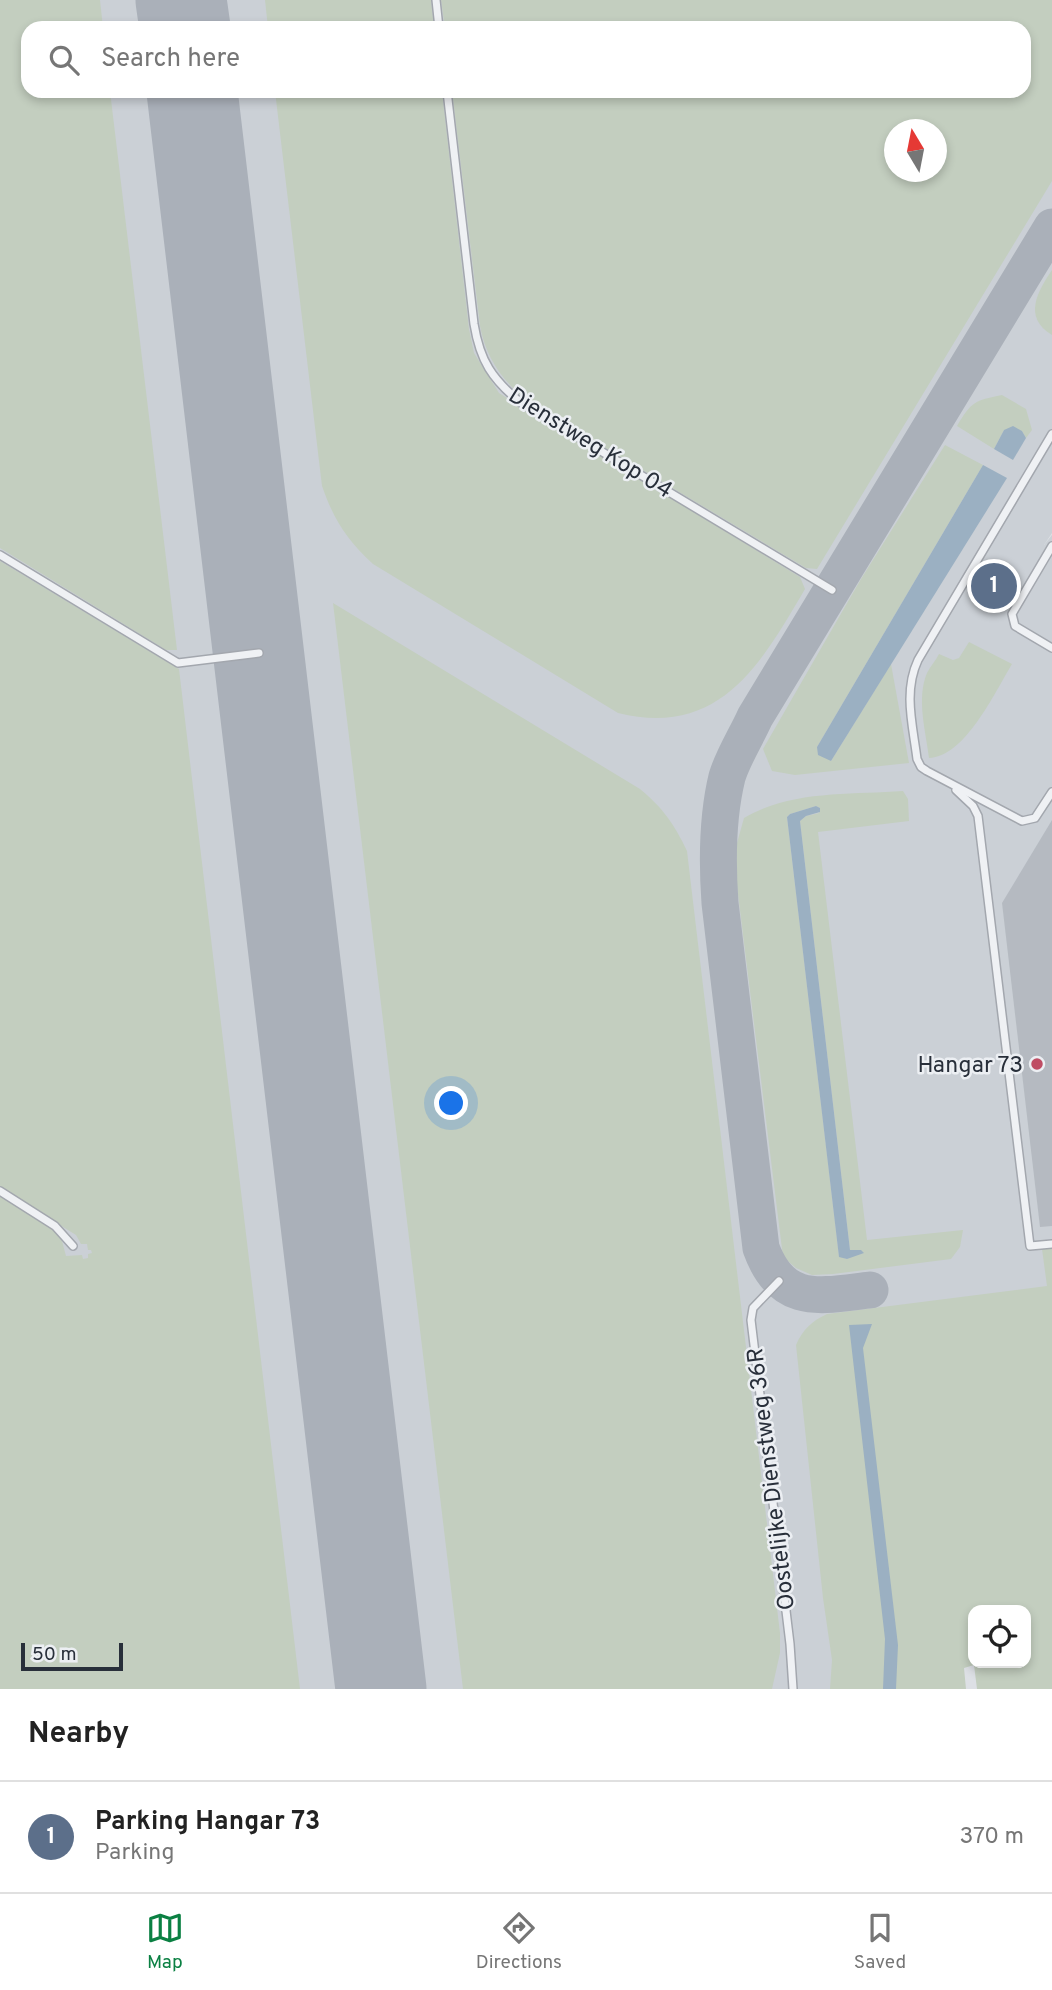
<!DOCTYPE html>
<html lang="en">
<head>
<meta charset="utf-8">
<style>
	body { margin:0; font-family:Overpass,sans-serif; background:#f2f2f2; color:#222 }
	.controls { position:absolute; right:21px; bottom:21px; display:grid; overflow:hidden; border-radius:14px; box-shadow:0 4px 10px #0003 }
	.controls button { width:63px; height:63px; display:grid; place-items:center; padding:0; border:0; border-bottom:2px solid #e0e0e0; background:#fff; color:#222; font:35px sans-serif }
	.compass { position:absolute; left:884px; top:119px; width:63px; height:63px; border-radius:50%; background:#fff; box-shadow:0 4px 10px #0003; rotate:350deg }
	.scale { position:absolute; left:21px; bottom:18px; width:102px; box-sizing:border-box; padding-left:7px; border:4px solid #282f3a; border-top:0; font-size:19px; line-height:24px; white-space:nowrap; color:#282f3a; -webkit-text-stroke:5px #eceff3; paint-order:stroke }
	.you { position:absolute; left:452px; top:1104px; width:24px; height:24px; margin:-18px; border:5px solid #fff; border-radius:50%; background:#1a73e8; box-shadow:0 0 0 10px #1a73e833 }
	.badge { display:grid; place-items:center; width:46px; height:46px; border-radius:50%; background:#0b8043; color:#fff; font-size:23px; font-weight:700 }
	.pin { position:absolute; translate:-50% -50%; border:4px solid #fff; box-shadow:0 2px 7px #0006 }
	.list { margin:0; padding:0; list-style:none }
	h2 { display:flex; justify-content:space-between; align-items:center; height:91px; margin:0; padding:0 28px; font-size:30px }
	h2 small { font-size:23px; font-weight:400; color:#767676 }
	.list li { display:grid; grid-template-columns:46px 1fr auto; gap:21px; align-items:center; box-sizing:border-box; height:112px; padding:0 28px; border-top:2px solid #e0e0e0 }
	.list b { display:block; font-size:26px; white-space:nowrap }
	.list p { margin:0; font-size:23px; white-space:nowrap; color:#767676 }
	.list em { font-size:23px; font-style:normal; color:#767676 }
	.icon { flex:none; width:38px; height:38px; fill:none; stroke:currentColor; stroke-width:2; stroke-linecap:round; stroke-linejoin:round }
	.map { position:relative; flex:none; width:1052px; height:1689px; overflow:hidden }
	.search { position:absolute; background:#fff; box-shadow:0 4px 10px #0003; left:21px; right:21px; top:21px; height:77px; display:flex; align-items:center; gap:18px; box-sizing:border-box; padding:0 24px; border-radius:21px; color:#767676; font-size:26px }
	.sheet { height:203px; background:#fff }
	nav { display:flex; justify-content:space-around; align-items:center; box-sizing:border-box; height:98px; border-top:2px solid #e0e0e0; background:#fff; font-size:19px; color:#767676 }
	nav a { display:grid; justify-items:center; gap:4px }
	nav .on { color:#0b8043 }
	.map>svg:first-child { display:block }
	.built { fill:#cbd0d6; fill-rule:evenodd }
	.green { fill:#c3cebf; fill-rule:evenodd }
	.water { fill:#9bb0c2 }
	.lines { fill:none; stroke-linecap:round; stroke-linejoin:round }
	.taxiway { stroke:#aab0b9; stroke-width:37 }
	.runway { stroke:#aab0b9; stroke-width:91 }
	.building { fill:#b5bac1 }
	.lane-casing { stroke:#a3a7ae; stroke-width:10 }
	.lane { stroke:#eff1f4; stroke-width:7 }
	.poi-dot { fill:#bf4d64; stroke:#eceff3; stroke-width:2.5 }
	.labels { text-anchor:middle; stroke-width:5; stroke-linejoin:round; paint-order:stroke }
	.street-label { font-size:23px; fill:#282f3a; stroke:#eceff3 }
	.poi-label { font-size:23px; fill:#282f3a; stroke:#eceff3; text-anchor:end }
</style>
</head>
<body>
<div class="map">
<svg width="1052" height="1689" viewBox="0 0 1052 1689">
	<rect width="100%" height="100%" fill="#dde0e5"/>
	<path class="built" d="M0,0h1052v533l-8,12 8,-10v755l-169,399h-883zM28,28h996v63h-996zM894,130h42v42h-42z"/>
	<g class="green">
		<path d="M0,0h100l3,28h-75v63h82l67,559h-11l-166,-102z"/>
		<path d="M265,0h166l3,28h-166z"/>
		<path d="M441,0h611v181l-235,388 -11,-1 -279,-167c-25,-21 -41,-43 -47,-75l-28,-235h572v-63h-579zM894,130h42v42h-42z"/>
		<path d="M275,91h167l27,238 5,24 25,40 301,184 5,12c-44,75 -85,149 -187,124l-245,-149c-27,-25 -39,-44 -51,-78z"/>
		<path d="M1052,270v65c-30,-18 -14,-44 0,-65z"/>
		<path d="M1002,395l24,14 6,21 -6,8 -4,-7 -18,-1 -10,19 -37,-23c15,-25 17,-25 45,-31z"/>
		<path d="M945,445l38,20 -166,282 14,14 60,-97 18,99 -114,12 -23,-4 -9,-22 98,-170z"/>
		<path d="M0,561l179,108 121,1020h-300v-494l54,34 8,12 4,15 16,-1 1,4 5,-1v-4l4,-1 -1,-3h-3l-1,-6h-6l-5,-9 -76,-47z"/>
		<path d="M333,603l307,186c23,19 34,35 47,62l93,782v20l-8,36h-309z"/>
		<path d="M969,642l43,22c-17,28 -47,93 -83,94 -3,-26 -13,-59 -2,-85 3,-6 9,-13 12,-19l14,6 6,-2z"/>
		<path d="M903,791l5,8 1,22 -91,11 49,408 96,-10 -3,17 -9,12 -118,15 -21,1 -16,-7 -13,-11 -48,-387 2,-27 7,-25c47,-28 106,-23 159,-27zM816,806l4,2 -1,5 -13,3 -6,5 50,429h11l-14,9 -8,-3 -52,-439 3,-3z"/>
		<path d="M1052,1248v441h-75l-3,-24 -10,3 2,21h-136l2,-29 -9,-62 -27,-253c7,-16 16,-24 31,-31l220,-28 -5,-37zM973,1610h53v53h-53z"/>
	</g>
	<g class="water">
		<path d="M1013,426l9,5 4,7 -13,22 -19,-11 10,-19z"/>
		<path d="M983,465l24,13 -176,283 -13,-6 -1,-8z"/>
		<path d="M816,806l4,2v4l-14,4 -6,5 50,429h11l3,3 -17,6 -8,-2 -52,-440 3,-3z"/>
		<path d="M872,1324l-9,24 35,297 -2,44h-13l2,-50 -36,-314z"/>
	</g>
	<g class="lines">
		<path class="taxiway" d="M870,1290c-51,6 -88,16 -109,-42l-41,-345c-3,-42 -3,-85 7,-126 6,-20 19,-40 28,-60l297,-490"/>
		<g class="runway">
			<path d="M181,0l4,28"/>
			<path d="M192,91l189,1598"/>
		</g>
	</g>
	<path class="building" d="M1052,820v406l-12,1 -38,-324z"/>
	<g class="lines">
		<g class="lane-casing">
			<g id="lane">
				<path d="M436,0l3,28"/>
				<path d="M447,91l27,233c6,37 18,55 47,79l311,187"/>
				<path d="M1052,434l-134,226c-15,32 -5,66 -1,99l4,8 6,4 95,50 13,-3 17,-26"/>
				<path d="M1052,546l-40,68 3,12 37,22"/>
				<path d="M0,555l178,108 81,-10"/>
				<path d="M956,790l17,16 5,10 52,430 22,-2"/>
				<path d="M0,1191l55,35 18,20"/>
				<path d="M779,1281l-26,27 -2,12 39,324 3,45"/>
			</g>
		</g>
		<use href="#lane" class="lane"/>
	</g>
	<circle class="poi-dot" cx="1037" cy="1064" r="7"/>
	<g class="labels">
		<g class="street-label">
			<text transform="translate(591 442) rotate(32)" y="8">Dienstweg Kop 04</text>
			<text transform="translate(770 1479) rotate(-97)" y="8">Oostelijke Dienstweg 36R</text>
		</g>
		<g class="poi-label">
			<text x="1023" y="1072">Hangar 73</text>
		</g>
	</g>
</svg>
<div class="controls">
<button><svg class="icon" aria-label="locate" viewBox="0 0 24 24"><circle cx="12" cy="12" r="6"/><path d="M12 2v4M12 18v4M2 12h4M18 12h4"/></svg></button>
</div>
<svg class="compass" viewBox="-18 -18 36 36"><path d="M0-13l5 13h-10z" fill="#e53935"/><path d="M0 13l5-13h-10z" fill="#767676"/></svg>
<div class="scale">50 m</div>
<div class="you"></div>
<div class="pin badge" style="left:994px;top:586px;background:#5c6f8a">1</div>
<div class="search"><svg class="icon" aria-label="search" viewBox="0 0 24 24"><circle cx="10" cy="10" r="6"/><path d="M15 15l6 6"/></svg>Search here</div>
</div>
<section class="sheet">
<h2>Nearby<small></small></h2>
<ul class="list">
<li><span class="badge" style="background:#5c6f8a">1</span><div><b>Parking Hangar 73</b><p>Parking</p></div><em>370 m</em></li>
</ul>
</section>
<nav>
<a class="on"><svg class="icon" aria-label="map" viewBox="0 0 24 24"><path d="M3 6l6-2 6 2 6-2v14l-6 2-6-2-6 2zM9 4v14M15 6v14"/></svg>Map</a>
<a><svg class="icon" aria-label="directions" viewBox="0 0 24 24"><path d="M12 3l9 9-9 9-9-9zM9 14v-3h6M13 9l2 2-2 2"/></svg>Directions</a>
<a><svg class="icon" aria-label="saved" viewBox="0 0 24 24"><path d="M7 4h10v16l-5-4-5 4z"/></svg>Saved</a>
</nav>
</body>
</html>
